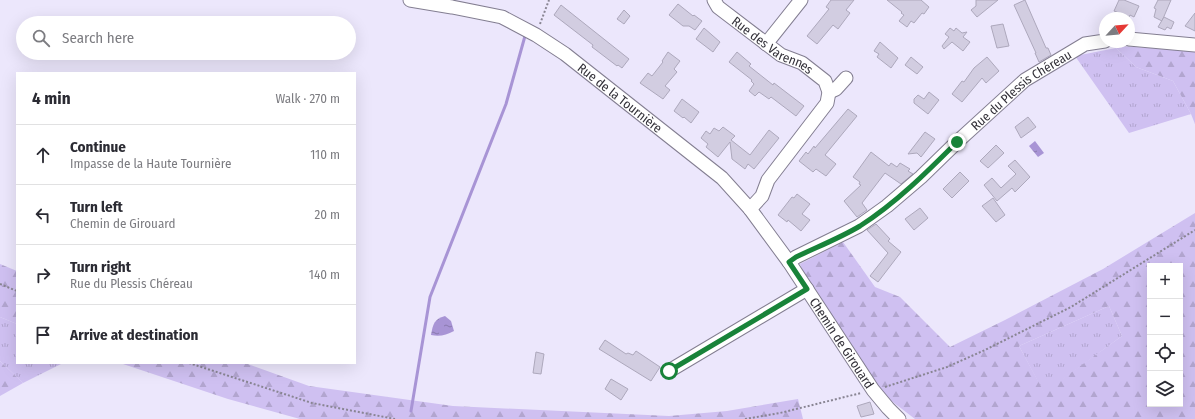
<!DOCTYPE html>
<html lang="en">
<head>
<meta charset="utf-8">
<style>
	body { margin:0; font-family:"Fira Sans Condensed",sans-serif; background:#f7f7f7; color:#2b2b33 }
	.controls { position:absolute; right:12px; bottom:12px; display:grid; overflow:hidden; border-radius:0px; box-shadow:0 4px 16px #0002 }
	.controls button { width:36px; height:36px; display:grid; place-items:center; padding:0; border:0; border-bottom:1px solid #e1e1e2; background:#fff; color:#2b2b33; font:20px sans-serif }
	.compass { position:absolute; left:1099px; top:12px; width:36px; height:36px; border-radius:50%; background:#fff; box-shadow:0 4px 16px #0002; rotate:64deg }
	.stop { position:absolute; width:12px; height:12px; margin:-9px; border:3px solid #188339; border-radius:50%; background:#fff }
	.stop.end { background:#188339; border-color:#fff; box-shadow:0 1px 4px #0008 }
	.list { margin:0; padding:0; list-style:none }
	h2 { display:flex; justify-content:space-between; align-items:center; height:52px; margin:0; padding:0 16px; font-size:17px }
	h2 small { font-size:13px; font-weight:400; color:#7c7c81 }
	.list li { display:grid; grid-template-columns:26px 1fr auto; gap:12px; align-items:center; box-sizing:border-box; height:60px; padding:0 16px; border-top:1px solid #e1e1e2 }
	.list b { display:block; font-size:15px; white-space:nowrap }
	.list p { margin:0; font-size:13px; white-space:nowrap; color:#7c7c81 }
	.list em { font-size:13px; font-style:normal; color:#7c7c81 }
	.icon { flex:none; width:22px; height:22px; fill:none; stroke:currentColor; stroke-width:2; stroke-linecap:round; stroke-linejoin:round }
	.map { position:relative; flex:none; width:1195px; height:419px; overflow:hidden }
	.search { position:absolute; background:#fff; box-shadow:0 4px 16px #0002; left:16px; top:16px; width:340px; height:44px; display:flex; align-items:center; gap:10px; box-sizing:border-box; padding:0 14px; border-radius:22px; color:#7c7c81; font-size:15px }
	.panel { position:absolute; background:#fff; box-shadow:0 4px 16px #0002; left:16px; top:72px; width:340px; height:292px; border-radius:0px }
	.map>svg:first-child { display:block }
	.grass { fill:url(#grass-tufts) }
	.forest { fill:url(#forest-firs); fill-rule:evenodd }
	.water { fill:url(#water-ripples) }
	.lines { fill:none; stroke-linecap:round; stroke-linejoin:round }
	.stream { stroke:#a894d5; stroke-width:3 }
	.building { fill:#d2cde1; stroke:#ada8bc }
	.minor-casing { stroke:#837e91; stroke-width:15 }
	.path { stroke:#898593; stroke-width:2; stroke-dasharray:2 2; stroke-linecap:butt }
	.minor { stroke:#fff; stroke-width:13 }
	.route { stroke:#188339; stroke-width:5 }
	.labels { text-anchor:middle; stroke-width:4; stroke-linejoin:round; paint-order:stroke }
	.street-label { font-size:13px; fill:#333139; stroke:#ece7fc }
</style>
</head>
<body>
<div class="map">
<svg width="1195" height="419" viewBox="0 0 1195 419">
	<defs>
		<pattern id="grass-tufts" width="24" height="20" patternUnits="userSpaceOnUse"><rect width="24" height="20" fill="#cfc0f1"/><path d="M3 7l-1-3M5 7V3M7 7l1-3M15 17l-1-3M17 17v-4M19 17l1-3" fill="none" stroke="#b2a5cf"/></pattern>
		<pattern id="forest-firs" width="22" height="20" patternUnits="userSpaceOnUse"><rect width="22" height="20" fill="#cfc0f1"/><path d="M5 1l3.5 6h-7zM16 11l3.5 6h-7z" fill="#b2a5cf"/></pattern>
		<pattern id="water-ripples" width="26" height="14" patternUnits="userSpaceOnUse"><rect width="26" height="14" fill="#a894d5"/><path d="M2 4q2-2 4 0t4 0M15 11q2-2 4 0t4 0" fill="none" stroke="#8979ae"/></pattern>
	</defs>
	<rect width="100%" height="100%" fill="#ece7fc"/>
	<g class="grass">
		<path d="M1116,48l20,19 37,14 18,33 -62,19 -54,-77z"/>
		<path d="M1109,306l13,30 -78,57 -25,-47z"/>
		<path d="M0,317l17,7v39h46l-40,20 -23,-22z"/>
	</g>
	<g class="forest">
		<path d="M1119,46l76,5v73l-4,-10 -18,-33 -37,-14 -20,-19z"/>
		<path d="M1195,213v206h-280l-30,-23 -80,-119 -5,-13 43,-22 32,45 25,10 50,50 55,-27 98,-51zM1150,266h30v138h-30zM1109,306l13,30 -78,56 -25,-46z"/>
		<path d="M0,264l17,7v53l-17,-7z"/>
		<path d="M0,361l23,22 -23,13z"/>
		<path d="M120,363h125l64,23 144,20 216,10 58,-5 71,-12 5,20h-503l-72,-20z"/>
	</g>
	<g class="water">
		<path d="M1035,141l9,12 -6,4 -9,-11z"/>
		<path d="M445,316l6,5 3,10c-8,4 -14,6 -23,4 2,-11 3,-16 14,-19z"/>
	</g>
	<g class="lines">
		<path class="stream" d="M411,411l19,-114 76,-193 19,-68"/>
	</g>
	<g class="building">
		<path d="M831,0h23l-8,10 4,3 -12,16 -5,-4 -16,19 -10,-8 22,-27 -3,-2z"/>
		<path d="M887,0h34l8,7 -5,7 -2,-1 -8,10 -3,-2 -4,6 -8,-6 5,-6 -3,-2 1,-1z"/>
		<path d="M976,0h22l-21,17 -6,-7 5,-4z"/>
		<path d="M1025,0l21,48h2l3,7 -12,7 -4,-9h1l-22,-48z"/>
		<path d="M1119,0h5l15,6 -5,11 -4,-2 -1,2 -15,-6z"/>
		<path d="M1158,0h13l-9,21 -8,-4 2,-8 -2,-1z"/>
		<path d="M678,4l15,12 1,-1 8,6 -7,9 -6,-4h-6l-14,-11z"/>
		<path d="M561,5l68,54 -7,9 -4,-3 -1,1 -21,-16 -4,-3 1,-2 -39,-30z"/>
		<path d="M624,10l6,6 -6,8 -7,-5z"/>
		<path d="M1195,13v18l-10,-5z"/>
		<path d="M1164,17l10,5 -3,7 -4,-2 -2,3 -7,-3z"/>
		<path d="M1003,24l6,22 -12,2 -6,-22z"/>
		<path d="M704,28l16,14 -7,10 -17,-13z"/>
		<path d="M950,28l4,3 2,-3 6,5 5,-1 -4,5 7,5 -7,9 -11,-9 -8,7 -2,-3 7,-9 -4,-3z"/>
		<path d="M880,42l18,16 -7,10 -14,-11 2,-3 -5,-3z"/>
		<path d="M668,52l12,9 -6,8 3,3 -12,14 5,4 -7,9 -23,-16 8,-10 4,3 11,-14 -1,-1z"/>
		<path d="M737,52l14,12 -2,2 24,19 1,-2 30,23 -8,10 -25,-19 -2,2 -10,-7 -4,4 -6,-5 5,-7 -3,-3 1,-1 -23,-18z"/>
		<path d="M911,57l12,10 -6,7 -12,-9z"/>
		<path d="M987,57l12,14 -13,12 -4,-5 -20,24 -10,-8 10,-13 2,1 10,-14z"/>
		<path d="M929,92l10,8 -11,14 -14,-11v-4l4,-4 6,4z"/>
		<path d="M682,99l17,13 -8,11 -7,-6 -1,1 -9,-7z"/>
		<path d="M848,109l9,7 -32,39 11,9 -10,12 -10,-7 -3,3 -14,-11 7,-9 2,2 6,-8 1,2z"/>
		<path d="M1028,117l8,10 -15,11 -6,-11z"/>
		<path d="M723,127l12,9 -4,4 19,15 19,-25 10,8 -25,31 -6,-5 -3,5 -13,-10 -2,-17 -12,15 -12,-10 2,-3 -7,-6 5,-7 4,3 4,-6 5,3z"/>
		<path d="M925,132l10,7 -14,18 -4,-4 -9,1z"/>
		<path d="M996,145l8,8 -16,15 -8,-7z"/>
		<path d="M871,152l18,14 2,-3 6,4 3,-4 10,6 -2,2 5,3 -12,10 -16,-11 -23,30 5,7 -10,7 -13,-16 17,-16 -2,-1 1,-2 -7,-5z"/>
		<path d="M1015,160l15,17 -15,15 -3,-4 -15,13 -13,-16 8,-7 9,10 15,-14 -8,-8z"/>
		<path d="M960,172l9,9 -17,17 -9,-9z"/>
		<path d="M797,194l13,10 -8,10 8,6 -9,11 -13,-11 -1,2 -9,-7 14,-18 2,1z"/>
		<path d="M993,198l12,17 -9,7 -14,-16z"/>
		<path d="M920,208l8,10 -14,12 -9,-11z"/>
		<path d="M876,224l14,15 -2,2 13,11 -23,30 -8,-6 18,-23 -21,-23z"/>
		<path d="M605,340l21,14 2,-1 5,2 3,-4 24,16 -9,14 -52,-32z"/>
		<path d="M536,352l8,2 -3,20 -8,-1z"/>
		<path d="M611,379l17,10 -7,11 -16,-11z"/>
		<path d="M870,402l4,12 -13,3 -4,-11z"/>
	</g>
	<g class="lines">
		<g class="minor-casing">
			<g id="minor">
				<path id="s1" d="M410,0l42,7 50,10 34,18 29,19 157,124 28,31 39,53 84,128 15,18 11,11"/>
				<path id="s2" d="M714,0l4,7 63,48 21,8 23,18 4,11 -2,11 -59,77 -6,16 -12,13"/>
				<path d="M1129,39l66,6"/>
				<path d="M766,44l35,-44"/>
				<path d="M829,92l7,-3 10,-11"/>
				<path id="s3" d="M789,262l7,-5 63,-31 28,-20 34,-29 36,-35 68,-62 60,-36 20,-3"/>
				<path d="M669,371l138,-82"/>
			</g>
		</g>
		<g class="path">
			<path d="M540,24l9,-24"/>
			<path d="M0,284l17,7"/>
			<path d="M189,363l123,40 83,16"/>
			<path d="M885,387l62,-20 38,-17 86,-43 124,-77"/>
			<path d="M745,419l35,-6 81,-20"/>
		</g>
		<use href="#minor" class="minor"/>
	</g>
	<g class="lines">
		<path class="route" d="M669,371l138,-82 -18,-27 7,-5c21,-10 44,-19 64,-31 36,-23 67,-54 97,-84"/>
	</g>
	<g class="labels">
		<g class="street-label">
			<text dy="5" stroke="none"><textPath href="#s2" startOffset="75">Rue des Varennes</textPath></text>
			<text dy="5" stroke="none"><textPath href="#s3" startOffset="291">Rue du Plessis Chéreau</textPath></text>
			<text dy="5" stroke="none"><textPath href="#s1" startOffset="237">Rue de la Tournière</textPath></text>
			<text dy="5" stroke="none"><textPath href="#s1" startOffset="571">Chemin de Girouard</textPath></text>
		</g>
	</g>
</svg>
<div class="controls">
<button>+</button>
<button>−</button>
<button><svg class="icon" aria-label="locate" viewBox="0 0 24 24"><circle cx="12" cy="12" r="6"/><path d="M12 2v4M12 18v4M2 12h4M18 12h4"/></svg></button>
<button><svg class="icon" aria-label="layers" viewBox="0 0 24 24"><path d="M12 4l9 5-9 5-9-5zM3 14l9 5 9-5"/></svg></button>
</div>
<svg class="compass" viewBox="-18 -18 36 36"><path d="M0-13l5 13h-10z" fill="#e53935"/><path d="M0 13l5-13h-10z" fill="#7c7c81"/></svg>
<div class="stop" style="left:669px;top:371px"></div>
<div class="stop end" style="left:957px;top:142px"></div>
<div class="search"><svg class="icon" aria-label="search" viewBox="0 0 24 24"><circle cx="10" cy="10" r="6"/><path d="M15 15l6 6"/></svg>Search here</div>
<section class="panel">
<h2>4 min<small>Walk · 270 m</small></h2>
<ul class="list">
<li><svg class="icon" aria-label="ahead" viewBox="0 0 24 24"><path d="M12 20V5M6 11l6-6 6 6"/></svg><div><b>Continue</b><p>Impasse de la Haute Tournière</p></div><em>110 m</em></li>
<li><svg class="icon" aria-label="left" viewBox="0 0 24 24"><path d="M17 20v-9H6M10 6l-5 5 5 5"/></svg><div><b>Turn left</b><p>Chemin de Girouard</p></div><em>20 m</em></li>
<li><svg class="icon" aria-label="right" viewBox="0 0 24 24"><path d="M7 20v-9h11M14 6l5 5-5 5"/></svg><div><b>Turn right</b><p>Rue du Plessis Chéreau</p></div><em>140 m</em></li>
<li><svg class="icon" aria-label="arrive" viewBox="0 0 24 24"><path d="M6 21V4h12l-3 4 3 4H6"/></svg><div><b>Arrive at destination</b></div></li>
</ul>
</section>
</div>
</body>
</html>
